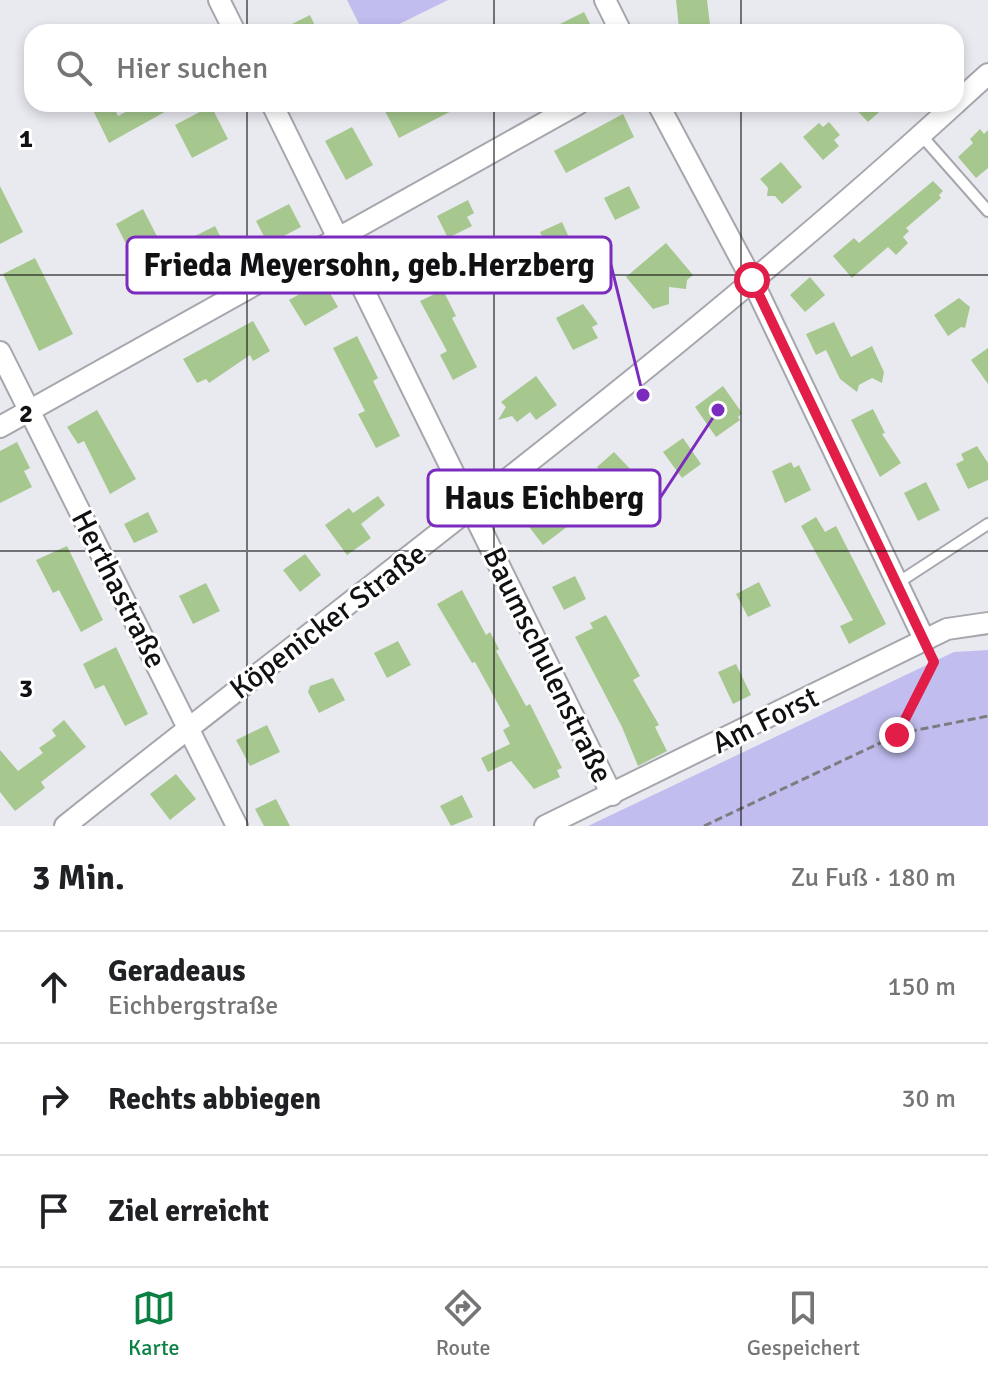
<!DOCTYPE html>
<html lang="de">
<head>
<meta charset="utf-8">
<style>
	body { margin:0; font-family:Signika,sans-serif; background:#f6f6f6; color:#202124 }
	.stop { position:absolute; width:24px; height:24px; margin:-18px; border:6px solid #e11d48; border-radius:50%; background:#fff }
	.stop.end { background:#e11d48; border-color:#fff; box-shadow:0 2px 8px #0008 }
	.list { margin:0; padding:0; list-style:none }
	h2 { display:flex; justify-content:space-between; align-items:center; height:104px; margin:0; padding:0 32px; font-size:34px }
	h2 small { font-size:26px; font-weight:400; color:#757577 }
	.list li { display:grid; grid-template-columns:52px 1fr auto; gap:24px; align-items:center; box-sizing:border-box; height:112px; padding:0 32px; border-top:2px solid #e0e0e0 }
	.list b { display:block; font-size:30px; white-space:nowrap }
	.list p { margin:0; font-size:26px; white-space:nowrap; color:#757577 }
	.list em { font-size:26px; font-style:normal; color:#757577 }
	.icon { flex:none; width:44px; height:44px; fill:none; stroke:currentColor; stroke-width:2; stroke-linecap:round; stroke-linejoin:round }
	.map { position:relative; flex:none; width:988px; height:826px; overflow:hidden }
	.search { position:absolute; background:#fff; box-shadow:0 4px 12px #0003; left:24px; right:24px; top:24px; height:88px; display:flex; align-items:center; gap:20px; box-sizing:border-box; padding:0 28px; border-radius:24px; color:#757577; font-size:30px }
	.sheet { height:440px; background:#fff }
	nav { display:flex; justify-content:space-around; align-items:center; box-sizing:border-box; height:112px; border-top:2px solid #e0e0e0; background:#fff; font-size:22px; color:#757577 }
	nav a { display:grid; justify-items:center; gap:4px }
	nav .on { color:#0b8043 }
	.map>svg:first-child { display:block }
	.green { fill:#c1bdef }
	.building { fill:#a6c88f }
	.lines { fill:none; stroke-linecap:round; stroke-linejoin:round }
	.lane-casing { stroke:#a6a6ad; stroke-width:14 }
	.street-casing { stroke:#a6a6ad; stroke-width:24 }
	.path { stroke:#7d7d81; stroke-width:3; stroke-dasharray:8 4; stroke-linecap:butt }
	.lane { stroke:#fff; stroke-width:10 }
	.street { stroke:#fff; stroke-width:20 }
	.route { stroke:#e11d48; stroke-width:10 }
	.grid { fill:none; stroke:#111113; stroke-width:2; stroke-opacity:0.55 }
	.labels { text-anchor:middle; stroke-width:6; stroke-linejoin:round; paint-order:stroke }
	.street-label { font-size:30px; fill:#111113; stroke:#fff }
	.grid-label { font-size:26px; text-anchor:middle; font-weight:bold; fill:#111113; stroke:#fff; stroke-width:6; stroke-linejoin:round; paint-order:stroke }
	.leader { fill:none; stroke:#7b2cbf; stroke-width:3 }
	.callout-dot { fill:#7b2cbf; stroke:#fff; stroke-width:3 }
	.callout { fill:#fff; stroke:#7b2cbf; stroke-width:3 }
	.callout-label { font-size:32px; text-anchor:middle; font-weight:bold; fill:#111113 }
</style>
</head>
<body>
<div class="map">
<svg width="988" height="826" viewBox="0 0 988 826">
	<rect width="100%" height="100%" fill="#e9e9f0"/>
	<g class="green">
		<path d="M347,0h101l-65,32h-20z"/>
		<path d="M988,650v176h-400l366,-174z"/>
	</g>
	<g class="building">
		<path d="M676,0h31l3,25 -31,3z"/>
		<path d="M584,12l10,20h-50z"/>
		<path d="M310,15l8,17h-42z"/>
		<path d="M90,104h22l6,12 23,-12h38l-70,39z"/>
		<path d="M393,104h72l-66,34 -15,-29z"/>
		<path d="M851,104h37l-20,18z"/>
		<path d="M211,106l17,33 -36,19 -17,-33z"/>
		<path d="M623,114l11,23 -68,36 -12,-22z"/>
		<path d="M829,122l11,13 -6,5 5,6 -16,14 -20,-23 16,-14 4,4z"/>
		<path d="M352,127l21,38 -27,15 -21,-39z"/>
		<path d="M980,129l4,5 4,-4v38l-12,10 -18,-21 15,-14 -3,-4z"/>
		<path d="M781,162l21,25 -20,17 -7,-8h-8l1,-8 -8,-9z"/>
		<path d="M933,181l10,10 -4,4 2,3 -35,30 3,3 -6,6 5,6 -12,12 -8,-8 -36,31 -19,-22 21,-18 5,5z"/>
		<path d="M0,186l23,46 -23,12z"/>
		<path d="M629,186l11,22 -25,12 -11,-22z"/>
		<path d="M468,200l6,13 -7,4 5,9 -24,12 -11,-22z"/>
		<path d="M289,204l12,23 -33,17 -12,-23z"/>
		<path d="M143,209l20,39 -28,14 -19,-38z"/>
		<path d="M562,222l10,22 -21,11 -11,-23z"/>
		<path d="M215,226l17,34 -27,14 -18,-34z"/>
		<path d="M666,243l27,32 -6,5 -1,9 -17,-2v17l-16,5 -27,-32z"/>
		<path d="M35,258l38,76 -34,17 -36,-77z"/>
		<path d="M810,277l15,18 -20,17 -15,-17z"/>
		<path d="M323,281l15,26 -33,19 -16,-26z"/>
		<path d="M443,290l13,26 -4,2 25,49 -24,13 -13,-25 7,-4 -27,-50z"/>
		<path d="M959,298l11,9 -5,21 -4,-1 -13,9 -14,-21z"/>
		<path d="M583,304l15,20 -6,3 6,11 -25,12 -17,-32z"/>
		<path d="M253,321l17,30 -17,10 -3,-6 -41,28 -3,-4 -9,4 -14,-24z"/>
		<path d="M834,322l17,35 21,-11 12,26 -2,11 -10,-5 -13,7 -2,7 -17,-13 -14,-29 -10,5 -10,-21z"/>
		<path d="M357,336l21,42 -5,3 27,55 -24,12 -18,-34 7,-3 -32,-63z"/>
		<path d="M988,348v36l-17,-24z"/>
		<path d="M536,376l21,29 -21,15 -6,-8 -13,10 -5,-6 -14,4 8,-13 -5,-5z"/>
		<path d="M723,386l19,27 -4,4 2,3 -24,17 -21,-30z"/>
		<path d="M873,409l12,24 -3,1 19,29 -21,14 -29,-57z"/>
		<path d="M97,410l39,69 -26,15 -26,-53 -6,3 -11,-17z"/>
		<path d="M683,438l18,26 -19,14 -19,-26z"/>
		<path d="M17,442l13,26 -6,3 8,16 -32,16v-52z"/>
		<path d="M977,446l11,17v17l-20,9 -12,-25 8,-4 -3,-6z"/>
		<path d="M614,452l19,20 -19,16 -17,-21z"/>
		<path d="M791,462l3,6 5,-3 12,25 -26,13 -13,-32z"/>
		<path d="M926,482l14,28 -22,11 -14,-28z"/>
		<path d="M569,494l15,20 -41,31 -16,-21z"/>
		<path d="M378,496l7,9 -24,19 10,14 -24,17 -22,-30 24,-17 4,5z"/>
		<path d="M148,512l10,20 -24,11 -10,-19z"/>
		<path d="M816,517l9,15 11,-6 50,98 -37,20 -9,-18 13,-6 -52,-94z"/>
		<path d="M67,546l36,74 -22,12 -22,-42 -6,3 -17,-33z"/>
		<path d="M305,554l16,21 -21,17 -17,-22z"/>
		<path d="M575,576l11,23 -22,11 -12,-23z"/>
		<path d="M759,582l12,24 -23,11 -12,-23z"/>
		<path d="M206,583l14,28 -27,13 -14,-28z"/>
		<path d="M462,590l24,45 4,-3 9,17 -3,2 30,55 4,-2 32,64 -5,2 3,7 -26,12 -23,-28 -23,11 -7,-14 29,-14 -7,-14 7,-4 -35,-64 -3,1 -35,-59z"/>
		<path d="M606,615l34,61 -7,4 26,45 -4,2 12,24 -29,15 -16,-39 -47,-90 18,-9 -3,-5z"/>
		<path d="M398,641l13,24 -24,13 -13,-25z"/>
		<path d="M116,647l32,67 -23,12 -21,-41 -9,4 -12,-25z"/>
		<path d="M736,664l15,31 -18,9 -15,-32z"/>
		<path d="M333,678l12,22 -26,13 -11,-21 2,-6z"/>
		<path d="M64,720l22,27 -45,35 4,6 -30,23 -15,-19v-42l18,21 25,-18 -4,-5 17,-12 -4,-6z"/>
		<path d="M267,725l13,27 -30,14 -14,-26z"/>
		<path d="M176,774l20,25 -26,21 -20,-26z"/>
		<path d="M462,795l11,22 -22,9 -11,-20z"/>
		<path d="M276,799l14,27h-26l-9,-17z"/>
	</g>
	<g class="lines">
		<g class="lane-casing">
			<g id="lane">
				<path d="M921,135l67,76"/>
				<path d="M896,584l92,-60"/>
			</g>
		</g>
		<g class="street-casing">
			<g id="street">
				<path d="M219,0l16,32"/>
				<path d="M605,0l16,32"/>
				<path d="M956,103l32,-29"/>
				<path d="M272,104l340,691"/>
				<path d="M658,104l94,176 173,361"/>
				<path d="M0,352l237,474"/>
				<path d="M0,427l578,-323"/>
				<path d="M65,826c298,-238 608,-464 890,-722"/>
				<path d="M545,826l402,-197 41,-6"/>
			</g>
		</g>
		<g class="path">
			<path d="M897,734l91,-18"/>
			<path d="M704,826l193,-91 36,-76"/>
		</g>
		<use href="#lane" class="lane"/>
		<use href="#street" class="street"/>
	</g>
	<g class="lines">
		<path class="route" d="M752,280l182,382 -37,73"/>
	</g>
	<path class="grid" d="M247,0v32M494,0v32M741,0v32M247,104v722M494,104v722M741,104v722M0,275h988M0,551h988"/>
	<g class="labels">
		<g class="street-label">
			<text transform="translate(119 589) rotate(63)" y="10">Herthastraße</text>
			<text transform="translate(328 621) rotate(-37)" y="10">Köpenicker Straße</text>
			<text transform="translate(548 665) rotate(64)" y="10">Baumschulenstraße</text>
			<text transform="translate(765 720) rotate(-26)" y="10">Am Forst</text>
		</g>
	</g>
	<g class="grid-label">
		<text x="26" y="147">1</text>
		<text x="26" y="422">2</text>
		<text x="26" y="697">3</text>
	</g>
	<path class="leader" d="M643 395L611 265M718 410L660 498"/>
	<g class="callout-dot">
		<circle cx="643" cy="395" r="8"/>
		<circle cx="718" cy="410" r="8"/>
	</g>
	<g class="callout">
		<rect x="127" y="237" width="484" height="56" rx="8"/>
		<rect x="428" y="470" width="232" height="56" rx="8"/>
	</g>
	<g class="callout-label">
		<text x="369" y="276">Frieda Meyersohn, geb.Herzberg</text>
		<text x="544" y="509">Haus Eichberg</text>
	</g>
</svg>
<div class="stop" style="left:752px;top:280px"></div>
<div class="stop end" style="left:897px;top:735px"></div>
<div class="search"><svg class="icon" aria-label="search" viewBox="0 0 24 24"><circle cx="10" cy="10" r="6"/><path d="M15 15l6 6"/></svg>Hier suchen</div>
</div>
<section class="sheet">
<h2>3 Min.<small>Zu Fuß · 180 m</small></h2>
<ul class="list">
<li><svg class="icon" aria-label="ahead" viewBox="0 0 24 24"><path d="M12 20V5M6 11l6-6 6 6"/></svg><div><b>Geradeaus</b><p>Eichbergstraße</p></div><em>150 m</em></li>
<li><svg class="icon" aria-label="right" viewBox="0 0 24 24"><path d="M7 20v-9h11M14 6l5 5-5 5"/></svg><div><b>Rechts abbiegen</b></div><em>30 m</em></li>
<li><svg class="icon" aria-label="arrive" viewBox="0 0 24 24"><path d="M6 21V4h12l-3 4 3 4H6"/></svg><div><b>Ziel erreicht</b></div></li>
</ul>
</section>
<nav>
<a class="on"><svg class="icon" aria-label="map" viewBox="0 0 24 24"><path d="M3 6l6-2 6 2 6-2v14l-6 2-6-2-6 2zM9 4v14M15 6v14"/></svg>Karte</a>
<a><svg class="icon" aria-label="directions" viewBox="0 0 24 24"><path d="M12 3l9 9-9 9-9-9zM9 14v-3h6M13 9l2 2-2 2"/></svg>Route</a>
<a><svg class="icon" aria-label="saved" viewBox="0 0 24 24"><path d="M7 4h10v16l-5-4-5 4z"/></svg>Gespeichert</a>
</nav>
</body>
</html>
